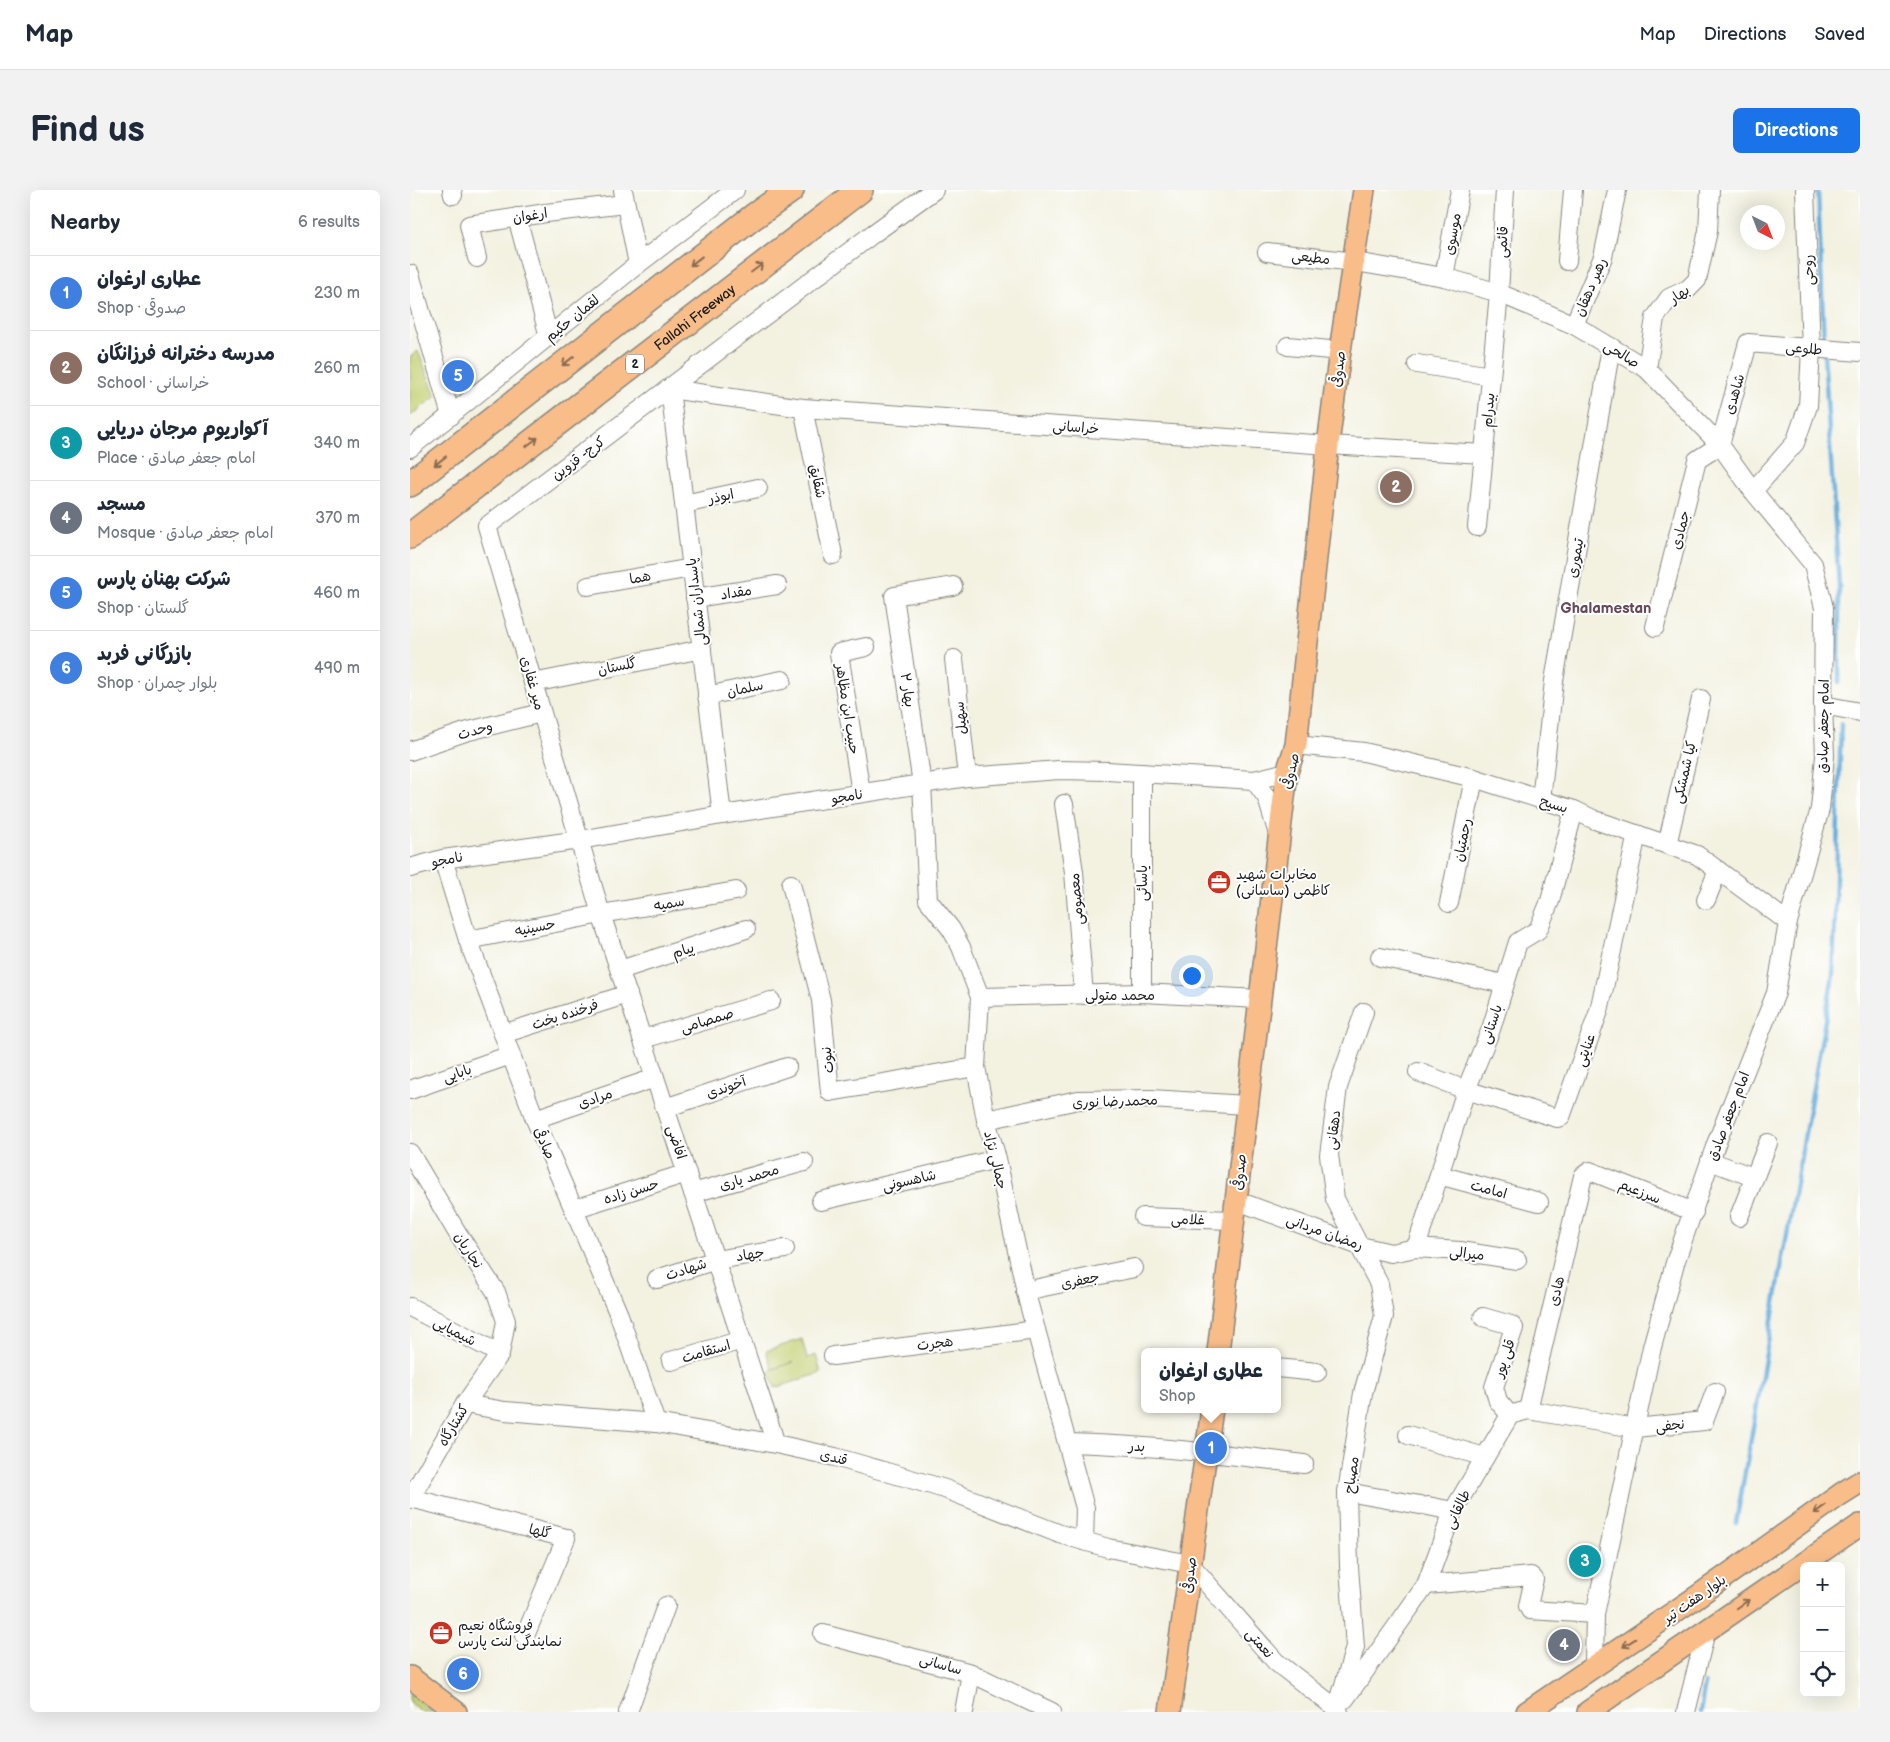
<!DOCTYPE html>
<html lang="en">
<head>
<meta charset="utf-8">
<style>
	body { margin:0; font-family:"Balsamiq Sans","Playpen Sans Arabic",sans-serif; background:#f2f2f3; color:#1f2937 }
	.controls { position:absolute; right:15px; bottom:15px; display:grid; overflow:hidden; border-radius:8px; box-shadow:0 5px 20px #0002 }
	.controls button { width:45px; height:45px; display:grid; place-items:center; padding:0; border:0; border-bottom:1px solid #e0e1e3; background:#fff; color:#1f2937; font:25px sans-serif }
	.compass { position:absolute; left:1330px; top:15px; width:45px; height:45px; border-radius:50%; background:#fff; box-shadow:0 5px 20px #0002; rotate:138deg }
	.you { position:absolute; left:781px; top:785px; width:18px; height:18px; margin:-12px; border:4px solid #fff; border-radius:50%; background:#1a73e8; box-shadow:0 0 0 8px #1a73e833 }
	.badge { display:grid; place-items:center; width:32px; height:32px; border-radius:50%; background:#1a73e8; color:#fff; font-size:16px; font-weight:700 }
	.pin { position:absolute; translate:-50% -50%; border:2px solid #fff; box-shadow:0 1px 5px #0006 }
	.popup { position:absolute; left:731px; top:1158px; width:140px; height:65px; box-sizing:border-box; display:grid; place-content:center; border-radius:8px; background:#fff; filter:drop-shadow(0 1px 4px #0005); font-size:16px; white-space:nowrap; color:#747a83 }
	.popup b { font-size:19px; color:#1f2937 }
	.popup::after { content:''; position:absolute; left:50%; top:100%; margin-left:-10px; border:10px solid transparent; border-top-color:#fff }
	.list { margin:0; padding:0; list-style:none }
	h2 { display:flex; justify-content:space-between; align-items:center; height:65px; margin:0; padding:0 20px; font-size:21px }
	h2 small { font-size:16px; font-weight:400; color:#747a83 }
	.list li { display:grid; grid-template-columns:32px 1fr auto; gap:15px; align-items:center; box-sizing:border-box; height:75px; padding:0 20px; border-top:1px solid #e0e1e3 }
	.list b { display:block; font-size:19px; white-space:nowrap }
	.list p { margin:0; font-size:16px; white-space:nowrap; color:#747a83 }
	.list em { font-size:16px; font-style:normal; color:#747a83 }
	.icon { flex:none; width:28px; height:28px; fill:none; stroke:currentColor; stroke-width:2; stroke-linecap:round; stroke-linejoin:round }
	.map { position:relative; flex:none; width:1450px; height:1522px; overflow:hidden; border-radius:8px }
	header { display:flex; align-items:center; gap:30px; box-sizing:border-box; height:70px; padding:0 25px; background:#fff; border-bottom:1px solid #e0e1e3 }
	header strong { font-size:24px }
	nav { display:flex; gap:28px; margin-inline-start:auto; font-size:18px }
	.intro { display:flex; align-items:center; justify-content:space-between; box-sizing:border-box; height:120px; padding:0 30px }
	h1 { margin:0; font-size:35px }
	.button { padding:12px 22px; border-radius:8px; background:#1a73e8; color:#fff; font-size:18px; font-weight:700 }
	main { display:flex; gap:30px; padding:0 30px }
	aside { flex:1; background:#fff; border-radius:8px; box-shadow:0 5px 20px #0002 }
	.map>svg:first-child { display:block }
	.green { fill:#c3cf71; stroke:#707646 }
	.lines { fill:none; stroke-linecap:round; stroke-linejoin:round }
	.stream { stroke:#66addd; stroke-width:4.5 }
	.minor-casing { stroke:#88867e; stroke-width:20 }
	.major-casing { stroke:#88867e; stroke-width:24 }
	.highway-casing { stroke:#88867e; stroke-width:28 }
	.minor { stroke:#fff; stroke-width:18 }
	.major { stroke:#f9bd89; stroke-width:21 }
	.highway { stroke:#f9bd89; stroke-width:25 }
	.oneway { stroke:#8a6c52 }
	.labels { text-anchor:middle; stroke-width:4; stroke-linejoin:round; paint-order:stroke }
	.shield { fill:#fff; stroke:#606060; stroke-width:1 }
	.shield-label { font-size:12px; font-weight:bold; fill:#1c1c1c }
	.street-label { font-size:14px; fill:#1c1c1c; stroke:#fff }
	.poi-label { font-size:14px; fill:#1c1c1c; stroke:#fff; text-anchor:start }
	.neighbourhood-label { font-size:15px; font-weight:bold; fill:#664a59; stroke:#fff }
</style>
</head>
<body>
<header>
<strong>Map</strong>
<nav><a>Map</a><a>Directions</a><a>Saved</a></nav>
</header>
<div class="intro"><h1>Find us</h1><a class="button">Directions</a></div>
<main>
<aside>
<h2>Nearby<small>6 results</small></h2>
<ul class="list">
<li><span class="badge" style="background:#3f7fe0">1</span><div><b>عطاری ارغوان</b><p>Shop · صدوقی</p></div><em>230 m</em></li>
<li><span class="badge" style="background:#8d6e63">2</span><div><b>مدرسه دخترانه فرزانگان</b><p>School · خراسانی</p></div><em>260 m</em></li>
<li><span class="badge" style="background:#0f9aa8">3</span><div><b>آکواریوم مرجان دریایی</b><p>Place · امام جعفر صادق</p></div><em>340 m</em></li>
<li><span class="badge" style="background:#6b7280">4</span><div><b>مسجد</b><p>Mosque · امام جعفر صادق</p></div><em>370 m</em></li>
<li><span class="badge" style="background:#3f7fe0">5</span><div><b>شرکت بهنان پارس</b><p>Shop · گلستان</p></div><em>460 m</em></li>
<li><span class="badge" style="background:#3f7fe0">6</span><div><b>بازرگانی فربد</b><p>Shop · بلوار چمران</p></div><em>490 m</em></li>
</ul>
</aside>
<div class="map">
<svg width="1450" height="1522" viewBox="0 0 1450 1522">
	<rect width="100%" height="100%" fill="#fff"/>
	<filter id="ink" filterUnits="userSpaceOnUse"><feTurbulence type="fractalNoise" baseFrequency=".02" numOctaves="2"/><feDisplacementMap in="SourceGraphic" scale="10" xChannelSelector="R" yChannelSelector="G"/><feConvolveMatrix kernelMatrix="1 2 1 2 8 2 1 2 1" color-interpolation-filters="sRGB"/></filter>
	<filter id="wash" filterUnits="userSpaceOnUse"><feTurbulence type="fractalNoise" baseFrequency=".0096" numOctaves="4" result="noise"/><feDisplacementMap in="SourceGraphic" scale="20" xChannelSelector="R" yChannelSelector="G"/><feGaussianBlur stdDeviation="1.12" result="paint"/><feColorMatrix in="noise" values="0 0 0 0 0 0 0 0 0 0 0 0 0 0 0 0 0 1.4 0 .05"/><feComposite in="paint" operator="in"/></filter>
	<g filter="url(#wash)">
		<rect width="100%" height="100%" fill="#f3f1e0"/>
		<g class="green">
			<path d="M8,161l18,45 -26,20v-59z"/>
			<path d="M392,1149l5,19 9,-3 5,18 -46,15 -6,-17 24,-9 -21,7 -6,-18z"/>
			<path d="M0,1504l23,18h-11l-12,-9z"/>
		</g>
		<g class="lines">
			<g class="stream">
				<path d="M1408,0l6,156"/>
				<path d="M1414,163l15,233v96"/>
				<path d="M1326,1333l97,-548 8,-251"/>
				<path d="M1290,1522l5,-28"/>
			</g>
		</g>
	</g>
	<g filter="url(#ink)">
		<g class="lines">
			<g class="minor-casing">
				<g id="minor">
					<path d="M42,0l1,5"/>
					<path d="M213,0l15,74"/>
					<path d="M107,27l32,120"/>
					<path d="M857,62l88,10 89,15 55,16 75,32 73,44 73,76 33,46 60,73 11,44 -1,97 2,51 -5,53 -32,113 -12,71 -60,151 -41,119 -23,84 -57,267 -1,52"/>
					<path d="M67,68l-8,-33 77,-12 79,-9"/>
					<path d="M1157,71l6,-71"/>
					<path d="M0,84l41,142"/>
					<path d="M1034,87l16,-87"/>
					<path d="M1164,135l29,-68 14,-67"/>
					<path d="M878,156l52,5"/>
					<path d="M1007,174l74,12"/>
					<path d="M1237,179l8,-51 14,-20 19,-9 9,-9 11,-49 2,-41"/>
					<path d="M260,199l133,19 525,37 156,9"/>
					<path d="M260,199l52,426"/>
					<path d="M393,218l30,147"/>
					<path d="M0,258l228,-184 97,-74"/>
					<path d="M1343,301l42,-48 13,-37 3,-57 -6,-159"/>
					<path d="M274,314l74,-16"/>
					<path d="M1067,337l22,-234 6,-103"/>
					<path d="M178,396l104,-18"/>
					<path d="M543,396l-59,10 28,188 6,116 23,29 10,18 19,50 -4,70 10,53 11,39 31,142 57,207 -1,33"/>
					<path d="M285,408l82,-13"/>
					<path d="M1245,437l42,-167 23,-15 28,-102 112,9"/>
					<path d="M544,469l13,118"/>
					<path d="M123,493l169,-34"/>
					<path d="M297,506l75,-16"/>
					<path d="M1413,515l37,7"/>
					<path d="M886,555l68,7 110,26 100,32 21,10 102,35 91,67"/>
					<path d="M0,561l55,-19 76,-19"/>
					<path d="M732,583v220"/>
					<path d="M844,590l13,18 11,36"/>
					<path d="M451,603l-22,-140 27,-6"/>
					<path d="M1131,610l13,-119 57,-334"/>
					<path d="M654,614l10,68 10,123"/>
					<path d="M1257,655l34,-146"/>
					<path d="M33,669l25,81 67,179 84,196 37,108"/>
					<path d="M0,678l33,-9 137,-19 142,-25 245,-38 92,-7 48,1 147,9 33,-8"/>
					<path d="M381,694l30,116 9,92 146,-25"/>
					<path d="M1296,710l12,-30"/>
					<path d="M1039,713l25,-125"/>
					<path d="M58,750l133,-26 135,-23"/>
					<path d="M970,767l124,27"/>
					<path d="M210,780l126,-41"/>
					<path d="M570,807l162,-4 117,6"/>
					<path d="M93,844l125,-40"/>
					<path d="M233,849l128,-38"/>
					<path d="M1008,882l48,18 91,28 4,-1 38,-106 38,-177"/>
					<path d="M0,900l95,-33"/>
					<path d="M255,918l122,-41"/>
					<path d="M125,929l120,-41"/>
					<path d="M576,930l92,-20 73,-1 95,6"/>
					<path d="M0,963l48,81 38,58 10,29 -6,33 -35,50 -55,95"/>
					<path d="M1300,971l43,16"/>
					<path d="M1029,985l100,27"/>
					<path d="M283,1003l111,-31"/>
					<path d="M825,1010l125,46 31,7 25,-5 44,3 57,9"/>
					<path d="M411,1011l176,-42"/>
					<path d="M164,1019l113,-36"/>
					<path d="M733,1027l90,3"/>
					<path d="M1329,1027l29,-74"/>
					<path d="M1006,1058l50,-158 25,-61 27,-87 20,-12 12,-29 24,-91"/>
					<path d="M247,1089l59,-19 69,-11"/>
					<path d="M615,1101l109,-23"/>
					<path d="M0,1117l90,47"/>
					<path d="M1073,1127l28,8 3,3 -20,59 4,14 12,14"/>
					<path d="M423,1166l203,-26"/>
					<path d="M261,1171l71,-21"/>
					<path d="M867,1178l40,4"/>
					<path d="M55,1214l40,7 151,12 120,21 59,13 110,32 115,45 48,14 82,16 86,98 61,47 2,3"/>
					<path d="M1118,1220l55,-234 7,-5 104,41"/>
					<path d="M998,1245l77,22"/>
					<path d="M658,1253c79,2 157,11 236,21"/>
					<path d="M366,1254l-175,-530 -114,-388 387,-293 60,-43"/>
					<path d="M937,1302l73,13"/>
					<path d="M1,1308l155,40 -41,98"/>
					<path d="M1018,1316l25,5"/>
					<path d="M1016,1395l105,-9 3,3 -6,27 2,4 65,4"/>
					<path d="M413,1444l148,39 81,39"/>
					<path d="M935,1509l81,-114 27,-74 57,-96 18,-5 107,18 69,-7 11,-29"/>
					<path d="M927,1519l18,-62 -6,-80 -2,-75 16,-99 21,-77 -5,-32 -44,-85 -6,-44 9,-68 26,-75"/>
					<path d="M218,1522l38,-106"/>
					<path d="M554,1522l7,-39"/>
					<path d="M1276,1522l20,-81"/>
				</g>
			</g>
			<g class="major-casing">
				<g id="major">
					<path d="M808,1162l69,-580 9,-27 32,-300 12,-94 24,-161"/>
					<path d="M0,1487l46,35"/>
					<path d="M760,1522l42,-303"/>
					<path d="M1117,1522l168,-114 146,-104 19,-12"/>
					<path d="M1178,1522l272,-187"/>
				</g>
			</g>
			<g class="highway-casing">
				<g id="highway">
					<path d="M0,294l343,-267 38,-27"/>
					<path id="s1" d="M0,346l450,-346"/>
				</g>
			</g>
			<use href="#minor" class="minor"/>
			<use href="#major" class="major"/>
			<use href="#highway" class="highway"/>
		</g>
		<defs><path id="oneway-shaft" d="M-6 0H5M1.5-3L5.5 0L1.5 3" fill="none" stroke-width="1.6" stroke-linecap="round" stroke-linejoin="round" transform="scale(1.25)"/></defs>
		<g class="oneway">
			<use href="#oneway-shaft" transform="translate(286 71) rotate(142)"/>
			<use href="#oneway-shaft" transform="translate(347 78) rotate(-37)"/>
			<use href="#oneway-shaft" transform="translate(158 171) rotate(142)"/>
			<use href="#oneway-shaft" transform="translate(122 252) rotate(-37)"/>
			<use href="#oneway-shaft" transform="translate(30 271) rotate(142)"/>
			<use href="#oneway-shaft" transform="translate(1410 1319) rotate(144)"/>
			<use href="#oneway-shaft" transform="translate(1333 1414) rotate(-35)"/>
			<use href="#oneway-shaft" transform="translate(1219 1453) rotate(147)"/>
		</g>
	</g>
	<defs>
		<g id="office-disc" transform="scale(1.25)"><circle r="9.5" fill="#c8321e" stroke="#fff"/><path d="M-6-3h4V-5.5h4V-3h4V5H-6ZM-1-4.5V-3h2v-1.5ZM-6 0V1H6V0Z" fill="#fff"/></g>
	</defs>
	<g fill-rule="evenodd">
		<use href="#office-disc" x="809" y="692"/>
		<use href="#office-disc" x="31" y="1443"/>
	</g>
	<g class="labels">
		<rect class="shield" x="216" y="164.5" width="18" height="19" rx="4"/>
		<g class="shield-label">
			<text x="225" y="178">2</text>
		</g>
		<g class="street-label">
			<text transform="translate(120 25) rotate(-9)" y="5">ارغوان</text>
			<text transform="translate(1042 44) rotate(-80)" y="5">موسوی</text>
			<text transform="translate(1092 52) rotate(-87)" y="5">قائمی</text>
			<text transform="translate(901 67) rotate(6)" y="5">مطیعی</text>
			<text transform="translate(1398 80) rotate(-92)" y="5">روحی</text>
			<text transform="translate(1180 97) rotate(-67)" y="5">رهبر دهقان</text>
			<text transform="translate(1269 104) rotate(-35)" y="5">بهار</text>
			<text dy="5" stroke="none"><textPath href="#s1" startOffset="359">Fallahi Freeway</textPath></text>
			<text transform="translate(162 128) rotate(-39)" y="5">لقمان حکیم</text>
			<text transform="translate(1394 158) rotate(5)" y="5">طلوعی</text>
			<text transform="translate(1212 164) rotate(31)" y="5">صالحی</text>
			<text transform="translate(928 179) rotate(-82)" y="5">صدوقی</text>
			<text transform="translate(1324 204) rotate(-74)" y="5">شاهدی</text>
			<text transform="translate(1078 220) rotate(-85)" y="5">بیدرام</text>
			<text transform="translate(666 237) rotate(4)" y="5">خراسانی</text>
			<text transform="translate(168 268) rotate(-37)" y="5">کرج- قزوین</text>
			<text transform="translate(408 291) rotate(78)" y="5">شقایق</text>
			<text transform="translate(311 306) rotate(-12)" y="5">ابوذر</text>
			<text transform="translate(1270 340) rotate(-76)" y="5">جمادی</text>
			<text transform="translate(1165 368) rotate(-80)" y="5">تیموری</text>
			<text transform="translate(230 387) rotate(-10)" y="5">هما</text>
			<text transform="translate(326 402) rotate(-9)" y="5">مقداد</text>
			<text transform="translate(286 412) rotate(-97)" y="5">پاسداران شمالی</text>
			<text transform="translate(207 476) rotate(-11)" y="5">گلستان</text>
			<text transform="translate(123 493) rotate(74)" y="5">میر غفاری</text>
			<text transform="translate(335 498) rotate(-12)" y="5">سلمان</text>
			<text transform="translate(498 500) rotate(82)" y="5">بهار ۲</text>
			<text transform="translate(438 519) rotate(81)" y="5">حبیب ابن مظاهر</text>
			<text transform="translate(550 528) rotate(-96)" y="5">سهیل</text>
			<text transform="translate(1413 536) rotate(-89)" y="5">امام جعفر صادق</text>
			<text transform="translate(65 540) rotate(-16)" y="5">وحدت</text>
			<text transform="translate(880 581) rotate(-76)" y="5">صدوقی</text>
			<text transform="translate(1274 582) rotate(-77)" y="5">کیا شمشکی</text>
			<text transform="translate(437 606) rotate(-9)" y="5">نامجو</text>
			<text transform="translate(1144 614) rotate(17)" y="5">بسیح</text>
			<text transform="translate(1052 650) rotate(-79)" y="5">رحمتیان</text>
			<text transform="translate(37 669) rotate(-11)" y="5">نامجو</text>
			<text transform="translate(732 693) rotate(-90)" y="5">یاسائی</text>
			<text transform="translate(666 709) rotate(-95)" y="5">معصومی</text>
			<text transform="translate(259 713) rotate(-10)" y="5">سمیه</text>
			<text transform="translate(125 737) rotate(-11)" y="5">حسینیه</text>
			<text transform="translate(273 760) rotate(-18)" y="5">پیام</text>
			<text x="710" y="810">محمد متولی</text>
			<text transform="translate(155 824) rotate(-18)" y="5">فرخنده بخت</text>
			<text transform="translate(297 830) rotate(-17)" y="5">صمصامی</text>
			<text transform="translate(1081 834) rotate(-71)" y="5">باستانی</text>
			<text transform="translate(1175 860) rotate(-70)" y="5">عنایتی</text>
			<text transform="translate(417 870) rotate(-96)" y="5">نبوت</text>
			<text transform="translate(47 883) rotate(-19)" y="5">بابایی</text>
			<text transform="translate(316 897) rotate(-19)" y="5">آخوندی</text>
			<text transform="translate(185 908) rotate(-19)" y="5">مرادی</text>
			<text transform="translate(705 911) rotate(-2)" y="5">محمدرضا نوری</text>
			<text transform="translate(1318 926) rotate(-69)" y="5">امام جعفر صادق</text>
			<text transform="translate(923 940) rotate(-83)" y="5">دهقانی</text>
			<text transform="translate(267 952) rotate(72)" y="5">افاضی</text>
			<text transform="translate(135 953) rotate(66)" y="5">صادقی</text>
			<text transform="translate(586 970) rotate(76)" y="5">جمالی نژاد</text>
			<text transform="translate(829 982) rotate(-84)" y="5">صدوقی</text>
			<text transform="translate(339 987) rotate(-16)" y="5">محمد یاری</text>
			<text transform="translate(499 990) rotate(-13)" y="5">شاهسونی</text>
			<text transform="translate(1079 999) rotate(15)" y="5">امامت</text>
			<text transform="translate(221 1001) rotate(-17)" y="5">حسن زاده</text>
			<text transform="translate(1230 1001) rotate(22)" y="5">سرزعیم</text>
			<text transform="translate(778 1029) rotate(2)" y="5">غلامی</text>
			<text transform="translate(915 1042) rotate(20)" y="5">رمضان مردانی</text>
			<text transform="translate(59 1060) rotate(57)" y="5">نجاریان</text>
			<text transform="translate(1057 1063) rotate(7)" y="5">میرالی</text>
			<text transform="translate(340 1064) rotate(-9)" y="5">جهاد</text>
			<text transform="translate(276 1079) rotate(-18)" y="5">شهادت</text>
			<text transform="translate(670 1090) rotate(-12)" y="5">جعفری</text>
			<text transform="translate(1146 1101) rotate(-77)" y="5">هادی</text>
			<text transform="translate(45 1141) rotate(28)" y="5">شیمیایی</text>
			<text transform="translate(525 1153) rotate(-7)" y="5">هجرت</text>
			<text transform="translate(296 1161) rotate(-16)" y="5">استقامت</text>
			<text transform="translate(1094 1168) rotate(-71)" y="5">قلی پور</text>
			<text transform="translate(43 1235) rotate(-59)" y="5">کشتارگاه</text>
			<text transform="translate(1260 1235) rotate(-6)" y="5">نجفی</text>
			<text transform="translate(727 1256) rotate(4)" y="5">بدر</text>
			<text transform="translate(424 1267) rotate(14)" y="5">قندی</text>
			<text transform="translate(941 1285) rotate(-82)" y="5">مصباح</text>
			<text transform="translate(1047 1319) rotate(-64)" y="5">طالقانی</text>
			<text transform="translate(130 1341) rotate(14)" y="5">گلها</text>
			<text transform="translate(779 1385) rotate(-82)" y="5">صدوقی</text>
			<text transform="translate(1284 1409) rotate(-35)" y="5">بلوار هفت تیر</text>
			<text transform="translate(850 1453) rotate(49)" y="5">نعمتی</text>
			<text transform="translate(531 1474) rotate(16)" y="5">ساسانی</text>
		</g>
		<g class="poi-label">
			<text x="826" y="689">مخابرات شهید<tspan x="826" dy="16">کاظمی (ساسانی)</tspan></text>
			<text x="48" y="1440">فروشگاه نعیم<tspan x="48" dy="16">نمایندگی لنت پارس</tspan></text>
		</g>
		<g class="neighbourhood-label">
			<text x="1196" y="423">Ghalamestan</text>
		</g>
	</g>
</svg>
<div class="controls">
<button>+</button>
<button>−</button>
<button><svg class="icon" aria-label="locate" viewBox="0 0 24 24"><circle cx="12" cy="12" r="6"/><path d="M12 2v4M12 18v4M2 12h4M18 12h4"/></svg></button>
</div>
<svg class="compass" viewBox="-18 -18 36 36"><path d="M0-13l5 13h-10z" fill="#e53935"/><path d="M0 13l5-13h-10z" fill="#747a83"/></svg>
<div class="you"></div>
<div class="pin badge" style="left:801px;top:1258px;background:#3f7fe0">1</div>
<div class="popup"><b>عطاری ارغوان</b>Shop</div>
<div class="pin badge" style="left:986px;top:297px;background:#8d6e63">2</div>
<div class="pin badge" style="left:1175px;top:1371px;background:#0f9aa8">3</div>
<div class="pin badge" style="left:1154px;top:1455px;background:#6b7280">4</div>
<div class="pin badge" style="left:48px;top:186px;background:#3f7fe0">5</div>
<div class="pin badge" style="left:53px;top:1484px;background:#3f7fe0">6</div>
</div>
</main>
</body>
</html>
